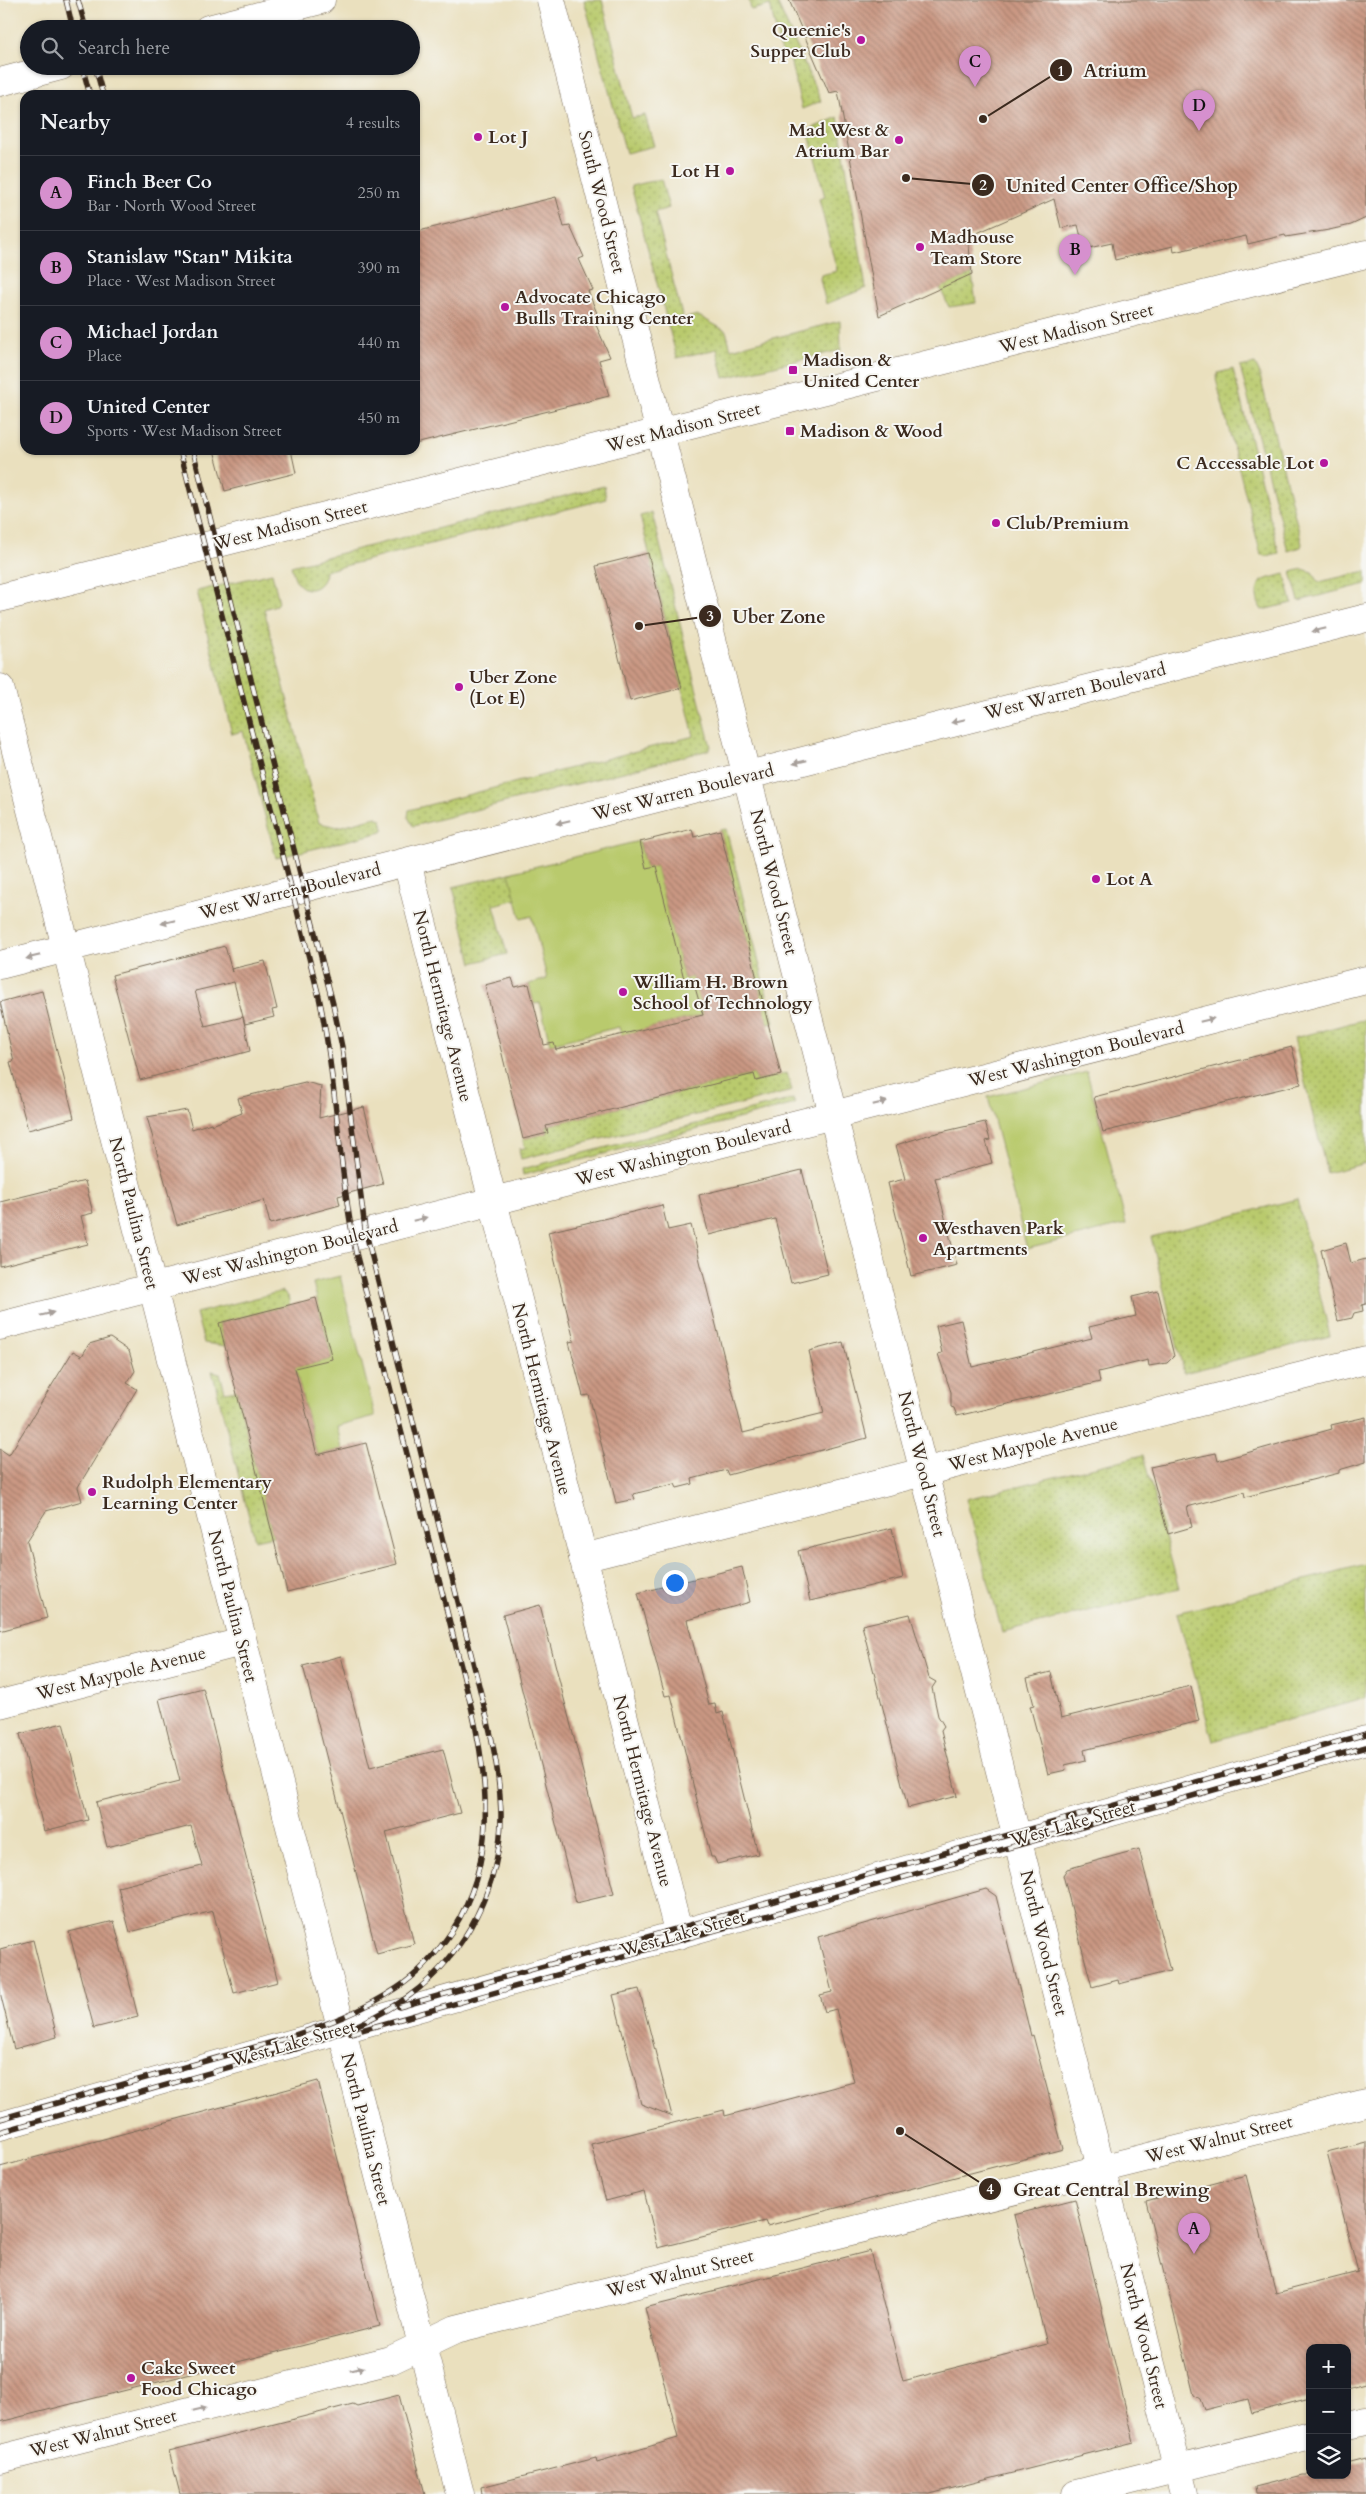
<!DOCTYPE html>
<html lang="en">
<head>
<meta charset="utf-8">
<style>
	body { margin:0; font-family:Cardo,serif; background:#242831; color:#f1f3f6 }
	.controls { position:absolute; right:15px; bottom:15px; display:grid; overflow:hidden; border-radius:10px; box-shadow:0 1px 4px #0004 }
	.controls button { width:45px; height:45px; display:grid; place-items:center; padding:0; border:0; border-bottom:1px solid #363941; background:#171b24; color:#f1f3f6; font:25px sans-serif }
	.you { position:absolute; left:674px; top:1582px; width:18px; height:18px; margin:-12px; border:4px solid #fff; border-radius:50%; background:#1a73e8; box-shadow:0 0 0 8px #1a73e833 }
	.badge { display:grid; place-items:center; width:32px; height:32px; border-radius:50%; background:#d690ce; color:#111; font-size:16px; font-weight:700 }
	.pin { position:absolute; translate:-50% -41px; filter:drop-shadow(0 1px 2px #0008) }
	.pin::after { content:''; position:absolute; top:26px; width:18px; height:15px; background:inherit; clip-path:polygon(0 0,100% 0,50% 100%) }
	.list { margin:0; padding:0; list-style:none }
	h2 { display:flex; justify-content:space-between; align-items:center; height:65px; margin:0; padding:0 20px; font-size:21px }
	h2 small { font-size:16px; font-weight:400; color:#9ea1a6 }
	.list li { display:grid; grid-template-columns:32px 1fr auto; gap:15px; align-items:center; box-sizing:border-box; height:75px; padding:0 20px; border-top:1px solid #363941 }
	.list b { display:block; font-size:19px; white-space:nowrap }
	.list p { margin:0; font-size:16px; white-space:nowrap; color:#9ea1a6 }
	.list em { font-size:16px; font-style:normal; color:#9ea1a6 }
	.icon { flex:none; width:28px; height:28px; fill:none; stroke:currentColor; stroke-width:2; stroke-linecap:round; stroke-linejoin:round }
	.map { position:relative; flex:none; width:1366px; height:2494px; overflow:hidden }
	.search { position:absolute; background:#171b24; box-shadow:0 1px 4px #0004; left:20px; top:20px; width:400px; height:55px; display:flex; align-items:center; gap:12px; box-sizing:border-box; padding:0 18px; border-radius:28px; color:#9ea1a6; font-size:19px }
	.panel { position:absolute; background:#171b24; box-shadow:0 1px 4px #0004; left:20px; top:90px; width:400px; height:365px; border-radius:15px }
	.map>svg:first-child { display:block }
	.grass { fill:url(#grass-dots); stroke:#7a7a46 }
	.park { fill:#b9ca6d; stroke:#7a7a46 }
	.building { fill:url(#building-back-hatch); fill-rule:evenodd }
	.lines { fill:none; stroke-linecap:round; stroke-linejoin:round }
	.street-casing { stroke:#786a56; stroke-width:29 }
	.secondary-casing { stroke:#786a56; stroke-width:29 }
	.street { stroke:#fff; stroke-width:28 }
	.secondary { stroke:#fff; stroke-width:28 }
	.rail-casing { stroke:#3b2a1e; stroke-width:5.5 }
	.rail { stroke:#f6f6f2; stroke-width:4; stroke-dasharray:11; stroke-linecap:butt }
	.oneway { fill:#a79f9a }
	.poi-dot { fill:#b5179e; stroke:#f6f6f2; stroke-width:2 }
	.labels { text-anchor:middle; stroke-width:4; stroke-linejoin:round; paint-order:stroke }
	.poi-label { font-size:18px; font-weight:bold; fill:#3b2a1e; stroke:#f6f6f2; text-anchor:start }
	.street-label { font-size:18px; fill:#3b2a1e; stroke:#f6f6f2 }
	.leader { fill:none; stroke:#3b2a1e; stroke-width:2 }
	.callout-dot { fill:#3b2a1e; stroke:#f6f6f2; stroke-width:2 }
	.mark-label { font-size:15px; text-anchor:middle; font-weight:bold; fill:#fff }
	.callout-label { font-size:19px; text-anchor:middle; font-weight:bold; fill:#3b2a1e; stroke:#f6f6f2; stroke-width:4; stroke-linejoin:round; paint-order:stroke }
</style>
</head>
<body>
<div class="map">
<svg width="1366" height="2494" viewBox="0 0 1366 2494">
	<defs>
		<pattern id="grass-dots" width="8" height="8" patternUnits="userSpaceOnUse" patternTransform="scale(1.25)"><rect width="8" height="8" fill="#b9ca6d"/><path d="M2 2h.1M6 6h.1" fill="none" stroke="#98a459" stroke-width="1.8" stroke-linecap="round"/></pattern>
		<pattern id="building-back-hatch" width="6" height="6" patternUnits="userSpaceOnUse" patternTransform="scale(1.25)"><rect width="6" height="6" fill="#ca9883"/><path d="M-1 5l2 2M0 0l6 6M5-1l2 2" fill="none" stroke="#a57c6b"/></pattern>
	</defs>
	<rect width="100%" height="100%" fill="#f6f6f2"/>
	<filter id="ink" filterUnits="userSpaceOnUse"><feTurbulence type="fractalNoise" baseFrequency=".02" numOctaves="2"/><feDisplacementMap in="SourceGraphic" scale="10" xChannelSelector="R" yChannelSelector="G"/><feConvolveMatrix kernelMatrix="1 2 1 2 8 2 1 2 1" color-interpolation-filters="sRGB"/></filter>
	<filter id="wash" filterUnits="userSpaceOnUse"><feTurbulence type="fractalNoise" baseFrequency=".0096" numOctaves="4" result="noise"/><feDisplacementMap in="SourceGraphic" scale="20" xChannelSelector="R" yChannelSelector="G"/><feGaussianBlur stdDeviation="1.12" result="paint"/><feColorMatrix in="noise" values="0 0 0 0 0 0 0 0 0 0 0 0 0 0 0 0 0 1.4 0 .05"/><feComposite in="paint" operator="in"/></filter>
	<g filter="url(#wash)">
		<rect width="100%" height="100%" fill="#eae0be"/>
		<g class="grass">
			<path d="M584,0h18l30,118 13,-3 9,31 -28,7z"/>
			<path d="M749,0h27l45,101 -19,8 -13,-53 -7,1 -12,-52 -19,5z"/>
			<path d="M838,117l28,171 -40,16 -6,-25 1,-4 16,-4 -18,-72 6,-2 -17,-67z"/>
			<path d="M661,179l8,29 -14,4 28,107 14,-4 29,16 5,18 109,-28 1,29 -117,28 -7,-29 -40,9 -46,-172z"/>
			<path d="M972,274l4,29 -27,4 -9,-19z"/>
			<path d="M1255,364l4,8 43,172 -1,3 -13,4 -48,-184z"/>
			<path d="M1233,369l46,184 -12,3 -6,-1 -45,-176 2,-6z"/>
			<path d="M604,486l2,13 -281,72c0,15 -17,26 -28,11 -3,-4 -4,-10 -6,-16z"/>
			<path d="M652,513l59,234 -2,3 -296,76 -5,-9 1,-7 285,-74 -54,-220z"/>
			<path d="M1303,569l9,3 7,10 47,-11v13l-67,17 -8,-29z"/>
			<path d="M272,573l7,29 -3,3 -12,4 55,214 19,4 38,-10 5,2 3,9 -2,4 -106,26 -33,-127 -11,3 -35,-143z"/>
			<path d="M1285,574l7,29 -30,7c-6,-8 -8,-25 2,-30 6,-3 15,-4 21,-6z"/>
			<path d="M726,829l48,194 -6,1 -48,-194z"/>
			<path d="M584,855l6,25 -96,25 13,49 -35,9 -19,-76z"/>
			<path d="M1366,1019v144l-39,10 -33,-135z"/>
			<path d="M787,1073l5,18 -271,68 -2,-10 6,-1 -2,-9 25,-6 -2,-7 208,-52 2,7z"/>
			<path d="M793,1099l2,5 -272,71 -1,-6z"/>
			<path d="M1297,1199l33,137 -146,37 -33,-136z"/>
			<path d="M283,1291l5,5 2,9 -71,18 6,23 -21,-3 -8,-30z"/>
			<path d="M212,1371l8,2 5,19 11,-2 37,146 -18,4z"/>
			<path d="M1143,1455l36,134 -177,43 -36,-133z"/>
			<path d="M1366,1564v134l-153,43 -36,-128z"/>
		</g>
		<g class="park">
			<path d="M639,841l7,27 10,-2 28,113 10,-3 9,39 -82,20 -2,-8 -69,17 -10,-41 -6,1 -5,-20 18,-5 -15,-63 -11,3 -12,-46z"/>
			<path d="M1087,1072l39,152 -99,25 -39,-152z"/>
			<path d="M340,1276l35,140 -38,10 5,23 -25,6 -22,-87 37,-9 -19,-76z"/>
		</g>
		<g id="blocks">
			<g class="building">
				<path d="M789,0h577v218l-15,7 -22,5 -43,7 -1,-2 -37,9 -2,-8 -72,16 -1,-6 -58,14 -3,-17 -28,6 -6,-24 -17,3 -7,-29 -86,38 4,37 -93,42 -41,-225 -9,2z"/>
				<path d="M556,197l8,30 6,-1 14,31 -5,2 14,31 -5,1 13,32 -5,2 14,32 -11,3 10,36 -194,48v-212z"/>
				<path d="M214,450h77l5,23 -71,18z"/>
				<path d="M648,553l34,135 -52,13 -34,-135z"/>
				<path d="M692,829l2,8 26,-7 61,245 -25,6 -2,-7 -208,52 2,7 -25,6 -38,-154 27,-7 3,9 14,-3 15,61 10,-2 2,7 147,-35 -11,-38 -8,2 -28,-113 -10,2 -6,-26z"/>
				<path d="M225,946l7,26 -1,-3 34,-8 12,48 -5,1 2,7 -29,7 -2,-7 7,34 -110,29 -28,-105zM234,982l9,35 -38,9 -10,-35z"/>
				<path d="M42,991l32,127 -46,12 -18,-68 4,-1 -14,-59z"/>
				<path d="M1292,1047l9,37 -198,48 -9,-35z"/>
				<path d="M305,1082l16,4 -2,32 45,-11 19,77 -45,12 2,9 -70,19 -6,-24 -87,25 -30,-108 40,-7 5,19 19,-6 1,2 30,-12 -4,-15z"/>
				<path d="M985,1122l5,18 -4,1 6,22 -57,15 22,87 -46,11 -23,-93 17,-4 -9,-34 32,-10z"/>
				<path d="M802,1170l26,104 -37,9 -16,-64 -66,16 -10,-40z"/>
				<path d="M85,1181l8,32 -12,3 7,28 -88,22v-64z"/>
				<path d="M662,1205l6,25 23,-5 52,208 81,-20 -15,-62 34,-9 24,96 -139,37 -2,-5 -34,9 1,5 -16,4 -2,-4 -42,10 2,5 -19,4 -27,-108 -6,1 -14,-54 5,-1 -26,-109z"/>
				<path d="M1346,1243l5,20 15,-4v45l-4,1 1,6 -9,2 -2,5 -14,3 -17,-71z"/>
				<path d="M1158,1291l16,65 -7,7 -18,3 -1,-6 -50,12 2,10 -143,34 -3,-8 -3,-1v-15l-13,-38 4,-1 -6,-27 25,-6 11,47 120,-29 -3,-11 47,-11 -4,-19z"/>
				<path d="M316,1298l16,61 -37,9 22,87 49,-12 31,121 -110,28 -68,-269z"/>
				<path d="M110,1338l19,13 6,20 -8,12 10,6 -59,98 4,14 -36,10 -19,30 20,77 -47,13v-182l9,6 64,-104 9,5 7,-12z"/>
				<path d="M1366,1417v45l-27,8v3l-94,24 -1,-5 -57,15 5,20 -24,7 -18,-67 66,-14 2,8 114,-32 -1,-4z"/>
				<path d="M892,1528l11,50 -93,23 -12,-50z"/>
				<path d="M742,1567l8,35 -63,18 22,85 6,-1 2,10 6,-2 35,142 -41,10 -3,-7h-3l-40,-162 -6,1 -27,-103z"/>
				<path d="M540,1605l74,289 -38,9 -73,-288z"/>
				<path d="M910,1614l19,64 7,4 -4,6 6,28 6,10 -3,4 16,66 -49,12 -46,-183z"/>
				<path d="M341,1656l29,111 73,-18 17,64 -74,19 28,112 -37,10 -74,-288z"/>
				<path d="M1051,1672l10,46 130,-32 8,35 -115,29 2,10 -21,5 1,5 -18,4 -18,-68 4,-1 -7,-27z"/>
				<path d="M203,1688l75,294 -44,11 -21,-82 -83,21 -12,-45 84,-21 -11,-40 -84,21 -11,-45 84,-21 -21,-82z"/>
				<path d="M63,1723l25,97 -44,11 -24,-97z"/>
				<path d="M1139,1849l31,122 -51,13 -1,-4 -26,7 -29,-112 4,-6z"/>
				<path d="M986,1889l10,7 35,140 2,-1 30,114 -296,77 -2,-5 -107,27 -14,-57 -38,10 -15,-57 133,-34 1,6 129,-34 -18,-73 -11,3 -5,-17 12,-3 -14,-55z"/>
				<path d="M114,1921l24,96 -44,11 -25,-96z"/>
				<path d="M33,1940l24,97 -43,12 -14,-57v-43z"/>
				<path d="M639,1989l33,127 -31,-12 -28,-109z"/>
				<path d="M318,2081l62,245 -380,96v-255z"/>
				<path d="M1366,2142v242l-19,5v-41h-37v50l-58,15 -4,-14 -44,11 -4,-11 -6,-4 -48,-194 100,-26 30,118 82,-21 -31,-120z"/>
				<path d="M1075,2199l59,243 -204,52h-448l-1,-7 115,-29 1,4 81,-24 -33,-130 225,-57 33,130 144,-37 -33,-129z"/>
				<path d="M399,2395l26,99h-245l-11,-43 184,-47 4,2z"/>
				<path d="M1366,2459v35h-110l-1,-7 48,-12h44v-11z"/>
			</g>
		</g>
	</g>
	<g filter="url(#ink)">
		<use href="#blocks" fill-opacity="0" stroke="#786a56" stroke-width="1"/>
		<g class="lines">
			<g class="street-casing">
				<g id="street">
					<path d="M551,0l166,659 467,1835"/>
					<path d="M208,29l113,-29"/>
					<path d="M0,82l61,-16"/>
					<path d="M0,688l460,1806"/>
					<path d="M407,862l272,1073"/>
					<path d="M583,1558l783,-198"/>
					<path d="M0,1704l242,-62"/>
					<path d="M1347,2425l19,-4"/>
					<path d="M0,2459l391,-99 65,-31 910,-226"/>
					<path d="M1076,2494l234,-59"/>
				</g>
			</g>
			<g class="secondary-casing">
				<g id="secondary">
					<path d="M0,598l1366,-344"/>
					<path d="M0,965l1366,-347"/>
					<path d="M0,1326l1366,-346"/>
					<path d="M0,2126l1366,-386"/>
				</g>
			</g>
			<use href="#street" class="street"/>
			<use href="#secondary" class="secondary"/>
			<g class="rail-casing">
				<g id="rail">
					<path d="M66,0l7,29"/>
					<path d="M78,0l8,29"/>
					<path d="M82,66l8,29"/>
					<path d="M95,66l8,29"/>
					<path d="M180,450l139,547c18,84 19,171 37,256l115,453c18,77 26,155 -19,225 -15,22 -32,42 -55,57 -34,23 -72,37 -111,50"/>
					<path d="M193,450l140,554 9,43 23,182 123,493c7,30 12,60 13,91 1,70 -35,142 -92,183 -34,25 -74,38 -113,53"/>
					<path d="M399,2007l967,-273"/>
					<path d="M351,2033l1015,-286"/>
					<path d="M0,2119l291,-82"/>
					<path d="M0,2132l301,-85"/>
				</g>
			</g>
			<use href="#rail" class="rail"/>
		</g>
		<defs><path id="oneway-solid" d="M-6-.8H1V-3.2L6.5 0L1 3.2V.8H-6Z" transform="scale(1.25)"/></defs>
		<g class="oneway">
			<use href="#oneway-solid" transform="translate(1319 630) rotate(166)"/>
			<use href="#oneway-solid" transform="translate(958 721) rotate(166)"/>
			<use href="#oneway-solid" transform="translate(800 762) rotate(166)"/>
			<use href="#oneway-solid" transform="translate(563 822) rotate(166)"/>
			<use href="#oneway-solid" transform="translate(168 922) rotate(166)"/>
			<use href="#oneway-solid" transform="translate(33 957) rotate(166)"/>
			<use href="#oneway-solid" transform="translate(1207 1020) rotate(-14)"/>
			<use href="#oneway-solid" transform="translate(880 1103) rotate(-14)"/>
			<use href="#oneway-solid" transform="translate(420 1219) rotate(-14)"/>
			<use href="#oneway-solid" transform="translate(47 1314) rotate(-14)"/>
			<use href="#oneway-solid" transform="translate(357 2369) rotate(-14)"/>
			<use href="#oneway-solid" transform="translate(200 2409) rotate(-14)"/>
		</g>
	</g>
	<g class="poi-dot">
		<circle cx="861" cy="40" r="5"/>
		<circle cx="478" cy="137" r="5"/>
		<circle cx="899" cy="140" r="5"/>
		<circle cx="730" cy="171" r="5"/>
		<circle cx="920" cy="247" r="5"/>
		<circle cx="505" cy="307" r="5"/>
		<rect x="788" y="365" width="10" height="10" rx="2.5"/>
		<rect x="785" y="426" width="10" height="10" rx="2.5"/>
		<circle cx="1324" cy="463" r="5"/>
		<circle cx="996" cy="523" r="5"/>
		<circle cx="459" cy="687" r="5"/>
		<circle cx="1096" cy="879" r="5"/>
		<circle cx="623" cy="992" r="5"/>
		<circle cx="923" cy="1238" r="5"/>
		<circle cx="92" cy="1492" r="5"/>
		<circle cx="131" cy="2378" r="5"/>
	</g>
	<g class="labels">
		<g class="poi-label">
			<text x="851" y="36" text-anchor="end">Queenie's<tspan x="851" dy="21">Supper Club</tspan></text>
			<text x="889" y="136" text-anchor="end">Mad West &amp;<tspan x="889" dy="21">Atrium Bar</tspan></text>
			<text x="488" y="143">Lot J</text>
			<text x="720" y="177" text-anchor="end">Lot H</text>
			<text x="930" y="243">Madhouse<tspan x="930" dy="21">Team Store</tspan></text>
			<text x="515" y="303">Advocate Chicago<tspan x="515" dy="21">Bulls Training Center</tspan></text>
			<text x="803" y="366">Madison &amp;<tspan x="803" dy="21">United Center</tspan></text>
			<text x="800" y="437">Madison &amp; Wood</text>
			<text x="1314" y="469" text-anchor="end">C Accessable Lot</text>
			<text x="1006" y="529">Club/Premium</text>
			<text x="469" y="683">Uber Zone<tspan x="469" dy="21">(Lot E)</tspan></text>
			<text x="1106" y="885">Lot A</text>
			<text x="633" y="988">William H. Brown<tspan x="633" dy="21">School of Technology</tspan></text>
			<text x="933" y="1234">Westhaven Park<tspan x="933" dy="21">Apartments</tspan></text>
			<text x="102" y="1488">Rudolph Elementary<tspan x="102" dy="21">Learning Center</tspan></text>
			<text x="141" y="2374">Cake Sweet<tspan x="141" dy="21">Food Chicago</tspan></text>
		</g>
		<g class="street-label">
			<text transform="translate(602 202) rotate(76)" y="6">South Wood Street</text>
			<text transform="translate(1076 328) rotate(-14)" y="6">West Madison Street</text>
			<text transform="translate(683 427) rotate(-14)" y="6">West Madison Street</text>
			<text transform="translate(290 525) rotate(-14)" y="6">West Madison Street</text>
			<text transform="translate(1075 691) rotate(-14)" y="6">West Warren Boulevard</text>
			<text transform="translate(683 792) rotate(-14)" y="6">West Warren Boulevard</text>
			<text transform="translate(774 882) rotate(76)" y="6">North Wood Street</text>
			<text transform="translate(290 891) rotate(-14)" y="6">West Warren Boulevard</text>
			<text transform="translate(443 1006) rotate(76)" y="6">North Hermitage Avenue</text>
			<text transform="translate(1076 1054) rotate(-14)" y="6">West Washington Boulevard</text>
			<text transform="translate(683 1153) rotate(-14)" y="6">West Washington Boulevard</text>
			<text transform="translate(134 1213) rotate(76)" y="6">North Paulina Street</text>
			<text transform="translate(290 1252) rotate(-14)" y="6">West Washington Boulevard</text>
			<text transform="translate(542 1399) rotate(76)" y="6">North Hermitage Avenue</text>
			<text transform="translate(1033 1444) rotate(-14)" y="6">West Maypole Avenue</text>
			<text transform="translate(922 1464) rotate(76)" y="6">North Wood Street</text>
			<text transform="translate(233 1606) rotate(76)" y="6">North Paulina Street</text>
			<text transform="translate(121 1673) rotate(-14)" y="6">West Maypole Avenue</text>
			<text transform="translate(643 1791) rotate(76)" y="6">North Hermitage Avenue</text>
			<text transform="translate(1073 1823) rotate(-16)" y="6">West Lake Street</text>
			<text transform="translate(683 1933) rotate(-16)" y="6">West Lake Street</text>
			<text transform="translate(1044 1943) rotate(76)" y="6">North Wood Street</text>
			<text transform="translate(293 2043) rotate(-16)" y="6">West Lake Street</text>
			<text transform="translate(366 2129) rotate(76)" y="6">North Paulina Street</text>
			<text transform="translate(1219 2139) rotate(-14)" y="6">West Walnut Street</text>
			<text transform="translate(680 2273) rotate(-14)" y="6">West Walnut Street</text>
			<text transform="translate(1144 2336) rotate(76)" y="6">North Wood Street</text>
			<text transform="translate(103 2433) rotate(-14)" y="6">West Walnut Street</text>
		</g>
	</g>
	<path class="leader" d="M983 119L1061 70M906 178L983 185M639 626L710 616M900 2131L990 2189"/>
	<g class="callout-dot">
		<circle cx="983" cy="119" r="5"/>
		<circle cx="906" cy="178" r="5"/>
		<circle cx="639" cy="626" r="5"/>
		<circle cx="900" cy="2131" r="5"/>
		<circle cx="1061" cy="70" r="12"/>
		<circle cx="983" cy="185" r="12"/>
		<circle cx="710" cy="616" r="12"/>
		<circle cx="990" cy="2189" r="12"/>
	</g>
	<g class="mark-label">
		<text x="1061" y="76">1</text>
		<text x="983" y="190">2</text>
		<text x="710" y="621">3</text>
		<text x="990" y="2194">4</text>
	</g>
	<g class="callout-label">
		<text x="1115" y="77">Atrium</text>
		<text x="1122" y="192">United Center Office/Shop</text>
		<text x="779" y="623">Uber Zone</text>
		<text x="1111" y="2196">Great Central Brewing</text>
	</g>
</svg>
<div class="controls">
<button>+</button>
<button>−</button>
<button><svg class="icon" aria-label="layers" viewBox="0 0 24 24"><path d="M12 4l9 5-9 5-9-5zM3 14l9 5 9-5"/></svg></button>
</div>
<div class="you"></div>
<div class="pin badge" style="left:1194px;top:2254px">A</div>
<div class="pin badge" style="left:1075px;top:275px">B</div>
<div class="pin badge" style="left:975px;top:87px">C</div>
<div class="pin badge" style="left:1199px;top:131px">D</div>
<div class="search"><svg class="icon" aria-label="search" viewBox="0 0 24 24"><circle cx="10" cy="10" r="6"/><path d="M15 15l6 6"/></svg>Search here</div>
<section class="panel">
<h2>Nearby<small>4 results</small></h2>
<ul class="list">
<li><span class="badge">A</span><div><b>Finch Beer Co</b><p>Bar · North Wood Street</p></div><em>250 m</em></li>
<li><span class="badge">B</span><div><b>Stanislaw &quot;Stan&quot; Mikita</b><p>Place · West Madison Street</p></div><em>390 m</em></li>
<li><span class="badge">C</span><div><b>Michael Jordan</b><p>Place</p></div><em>440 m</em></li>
<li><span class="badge">D</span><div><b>United Center</b><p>Sports · West Madison Street</p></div><em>450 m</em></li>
</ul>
</section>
</div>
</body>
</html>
